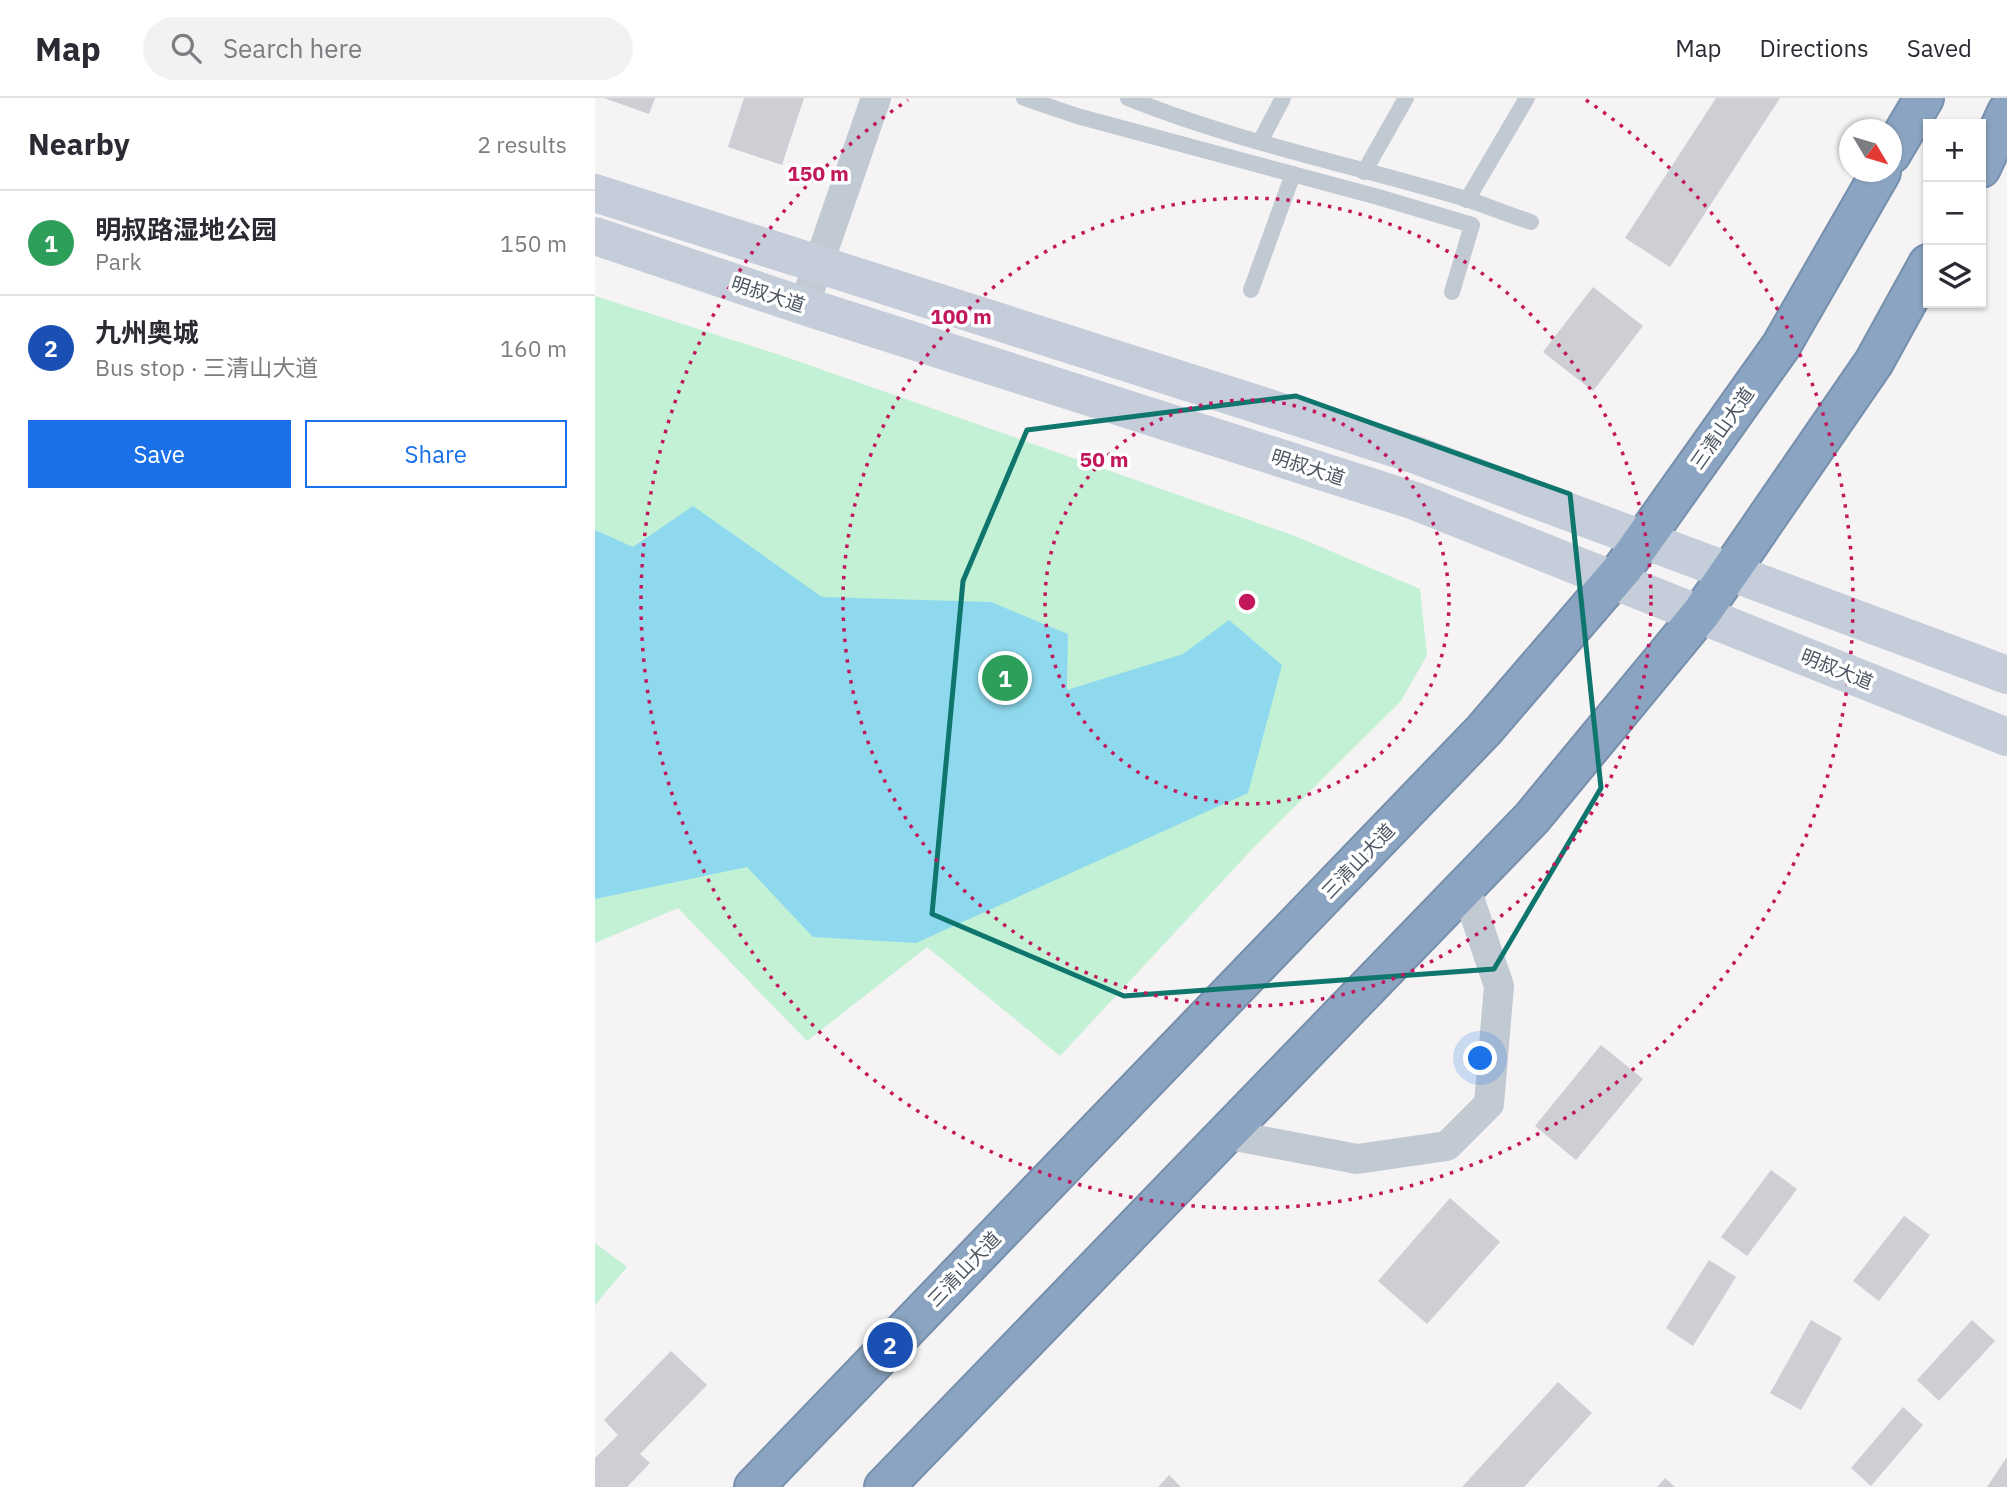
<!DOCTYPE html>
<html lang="en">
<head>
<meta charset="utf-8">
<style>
	body { margin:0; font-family:"IBM Plex Sans","Noto Sans SC",sans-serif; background:#f2f2f3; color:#2b2b33 }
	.controls { position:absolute; right:21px; top:21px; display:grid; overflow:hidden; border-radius:0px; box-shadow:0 2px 5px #0004 }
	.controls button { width:63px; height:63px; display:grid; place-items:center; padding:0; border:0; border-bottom:2px solid #e1e1e2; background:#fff; color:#2b2b33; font:35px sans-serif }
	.compass { position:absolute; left:1244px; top:21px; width:63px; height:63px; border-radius:50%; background:#fff; box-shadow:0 2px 5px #0004; rotate:128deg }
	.you { position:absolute; left:886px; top:961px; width:24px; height:24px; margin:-18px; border:5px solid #fff; border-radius:50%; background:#1a73e8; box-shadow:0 0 0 10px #1a73e833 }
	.badge { display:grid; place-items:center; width:46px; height:46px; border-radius:50%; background:#1970e8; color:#fff; font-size:23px; font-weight:700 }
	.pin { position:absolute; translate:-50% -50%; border:4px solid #fff; box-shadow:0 2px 7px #0006 }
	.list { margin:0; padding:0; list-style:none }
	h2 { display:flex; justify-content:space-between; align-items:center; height:91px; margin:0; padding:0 28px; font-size:30px }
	h2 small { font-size:23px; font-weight:400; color:#7c7c81 }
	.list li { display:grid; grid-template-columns:46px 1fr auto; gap:21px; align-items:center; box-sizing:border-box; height:105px; padding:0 28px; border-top:2px solid #e1e1e2 }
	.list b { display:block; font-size:26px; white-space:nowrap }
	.list p { margin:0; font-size:23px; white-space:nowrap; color:#7c7c81 }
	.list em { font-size:23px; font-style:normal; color:#7c7c81 }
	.actions { display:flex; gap:14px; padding:21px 28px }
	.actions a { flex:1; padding:16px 0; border:2px solid #1970e8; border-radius:0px; text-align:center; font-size:24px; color:#1970e8 }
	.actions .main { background:#1970e8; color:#fff }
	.icon { flex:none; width:38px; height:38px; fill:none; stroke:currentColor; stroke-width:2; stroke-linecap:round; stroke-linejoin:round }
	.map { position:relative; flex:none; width:1412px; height:1389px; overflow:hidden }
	header { display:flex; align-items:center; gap:42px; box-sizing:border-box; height:98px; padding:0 35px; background:#fff; border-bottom:2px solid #e1e1e2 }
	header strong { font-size:33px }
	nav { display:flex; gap:38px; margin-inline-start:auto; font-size:24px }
	.search { width:490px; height:63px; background:#f2f2f3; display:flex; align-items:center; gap:18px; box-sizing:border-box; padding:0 24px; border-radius:38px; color:#7c7c81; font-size:26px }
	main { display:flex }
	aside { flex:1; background:#fff }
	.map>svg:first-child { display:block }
	.green { fill:#c2f1d5 }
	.water { fill:#8fd9ee }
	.building { fill:#cdcfd5 }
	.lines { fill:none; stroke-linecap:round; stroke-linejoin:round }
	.highway-casing { stroke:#758fad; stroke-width:42 }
	.lane { stroke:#c1c9d2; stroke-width:16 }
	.street { stroke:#c1c9d2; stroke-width:30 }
	.secondary { stroke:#c4cdd9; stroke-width:38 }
	.highway { stroke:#8aa4c1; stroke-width:38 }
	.marked { fill:none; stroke:#0f766e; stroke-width:5; stroke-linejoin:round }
	.ring { fill:none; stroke:#c2185b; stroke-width:3.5; stroke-dasharray:3.5 7 }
	.labels { text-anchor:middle; stroke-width:7; stroke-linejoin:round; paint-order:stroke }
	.street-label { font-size:19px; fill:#4a5561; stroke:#fff }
	.centre { fill:#c2185b; stroke:#fff; stroke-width:3.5 }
	.ring-label { font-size:21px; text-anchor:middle; font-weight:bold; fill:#c2185b; stroke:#fff; stroke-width:7; stroke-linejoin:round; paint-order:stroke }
</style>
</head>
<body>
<header>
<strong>Map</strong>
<div class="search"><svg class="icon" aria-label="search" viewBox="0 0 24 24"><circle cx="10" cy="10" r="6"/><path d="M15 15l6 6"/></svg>Search here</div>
<nav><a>Map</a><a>Directions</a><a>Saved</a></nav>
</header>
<main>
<aside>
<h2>Nearby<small>2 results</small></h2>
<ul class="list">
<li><span class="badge" style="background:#2e9e5b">1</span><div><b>明叔路湿地公园</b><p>Park</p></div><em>150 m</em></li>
<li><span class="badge" style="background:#1a4fb4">2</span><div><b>九州奥城</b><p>Bus stop · 三清山大道</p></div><em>160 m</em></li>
</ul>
<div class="actions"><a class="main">Save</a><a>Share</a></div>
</aside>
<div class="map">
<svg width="1412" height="1389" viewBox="0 0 1412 1389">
	<rect width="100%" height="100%" fill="#f5f3f3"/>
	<g class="green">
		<path d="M0,198l191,61 509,179 125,53 7,66 -26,46 -145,144 -196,211 -133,-109 -120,94 -129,-133 -83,35z"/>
		<path d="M0,1145l32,24 -32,38z"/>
	</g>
	<path class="water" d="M98,408l129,91 169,5 77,32 -1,56 116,-36 46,-34 53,45 -34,128 -332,150 -103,-6 -66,-70 -152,32v-369l38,17z"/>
	<g class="building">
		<path d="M9,0h51l-6,16z"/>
		<path d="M149,0h60l-22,67 -54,-18z"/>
		<path d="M1121,0h64l-110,169 -45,-29z"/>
		<path d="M998,189l50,39 -50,65 -50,-39z"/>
		<path d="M1006,947l42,34 -67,81 -41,-34z"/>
		<path d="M1176,1072l26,19 -50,67 -26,-19z"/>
		<path d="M855,1100l50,44 -73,82 -49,-43z"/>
		<path d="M1309,1118l26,19 -51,66 -26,-20z"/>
		<path d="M1114,1162l27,17 -43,69 -27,-18z"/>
		<path d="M1216,1222l31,18 -41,72 -31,-17z"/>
		<path d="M1377,1222l23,21 -56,60 -22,-21z"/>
		<path d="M76,1253l36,34 -67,69 10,9 -23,24h-32v-29l23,-23 -14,-15z"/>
		<path d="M963,1284l34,31 -68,74h-62z"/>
		<path d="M1308,1309l20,18 -52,61 -20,-18z"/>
		<path d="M1412,1359v30h-20z"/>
		<path d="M574,1377l12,12h-23z"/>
		<path d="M1070,1380l10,9h-18z"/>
	</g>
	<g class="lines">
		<g class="highway-casing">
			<g id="highway">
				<path d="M1296,56l33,-56"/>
				<path d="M1386,70l26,-56"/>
				<path d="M159,1389l730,-757 140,-163 157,-221 100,-174"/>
				<path d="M289,1389l648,-669 170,-206 172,-250 54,-98"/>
			</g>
		</g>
		<g class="lane">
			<path d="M429,0l53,18 301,81 94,28 -20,67"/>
			<path d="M533,0c109,44 225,67 338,101 22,7 43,16 65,23"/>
			<path d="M665,44l23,-44"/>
			<path d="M769,74l42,-74"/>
			<path d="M872,102l60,-102"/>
			<path d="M656,192l42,-116"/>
		</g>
		<g class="street">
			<path d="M209,208l72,-208"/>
			<path d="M630,1036l132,25 90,-13 42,-42 10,-118 -34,-100"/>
		</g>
		<g class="secondary">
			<path d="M0,95l821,262 591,220"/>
			<path d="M0,138l209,70 611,195 592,236"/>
		</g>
		<use href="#highway" class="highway"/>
	</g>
	<path class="marked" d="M701,298l274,98 31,294 -107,181 -370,27 -192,-82 31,-333 64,-151z"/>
	<g class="ring">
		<circle cx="652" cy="504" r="202"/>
		<circle cx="652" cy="504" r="404"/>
		<path d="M991 2A606 606 0 1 1 313 2"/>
	</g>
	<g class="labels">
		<g class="street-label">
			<text transform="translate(173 196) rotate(18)" y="7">明叔大道</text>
			<text transform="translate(1127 330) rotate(-55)" y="7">三清山大道</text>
			<text transform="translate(713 369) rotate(18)" y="7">明叔大道</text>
			<text transform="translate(1242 571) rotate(22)" y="7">明叔大道</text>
			<text transform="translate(763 763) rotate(-46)" y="7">三清山大道</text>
			<text transform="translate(369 1171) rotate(-46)" y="7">三清山大道</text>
		</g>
	</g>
	<circle cx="652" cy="504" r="10" class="centre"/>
	<g class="ring-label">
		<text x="223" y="83">150 m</text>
		<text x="366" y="226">100 m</text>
		<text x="509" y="369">50 m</text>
	</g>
</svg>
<div class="controls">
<button>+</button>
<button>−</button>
<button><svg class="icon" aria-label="layers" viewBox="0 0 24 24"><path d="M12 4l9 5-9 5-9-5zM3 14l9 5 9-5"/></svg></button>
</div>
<svg class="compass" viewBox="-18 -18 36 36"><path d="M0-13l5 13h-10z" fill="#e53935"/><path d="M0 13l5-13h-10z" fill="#7c7c81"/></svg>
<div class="you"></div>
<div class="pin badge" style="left:410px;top:580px;background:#2e9e5b">1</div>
<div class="pin badge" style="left:295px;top:1247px;background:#1a4fb4">2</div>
</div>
</main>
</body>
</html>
